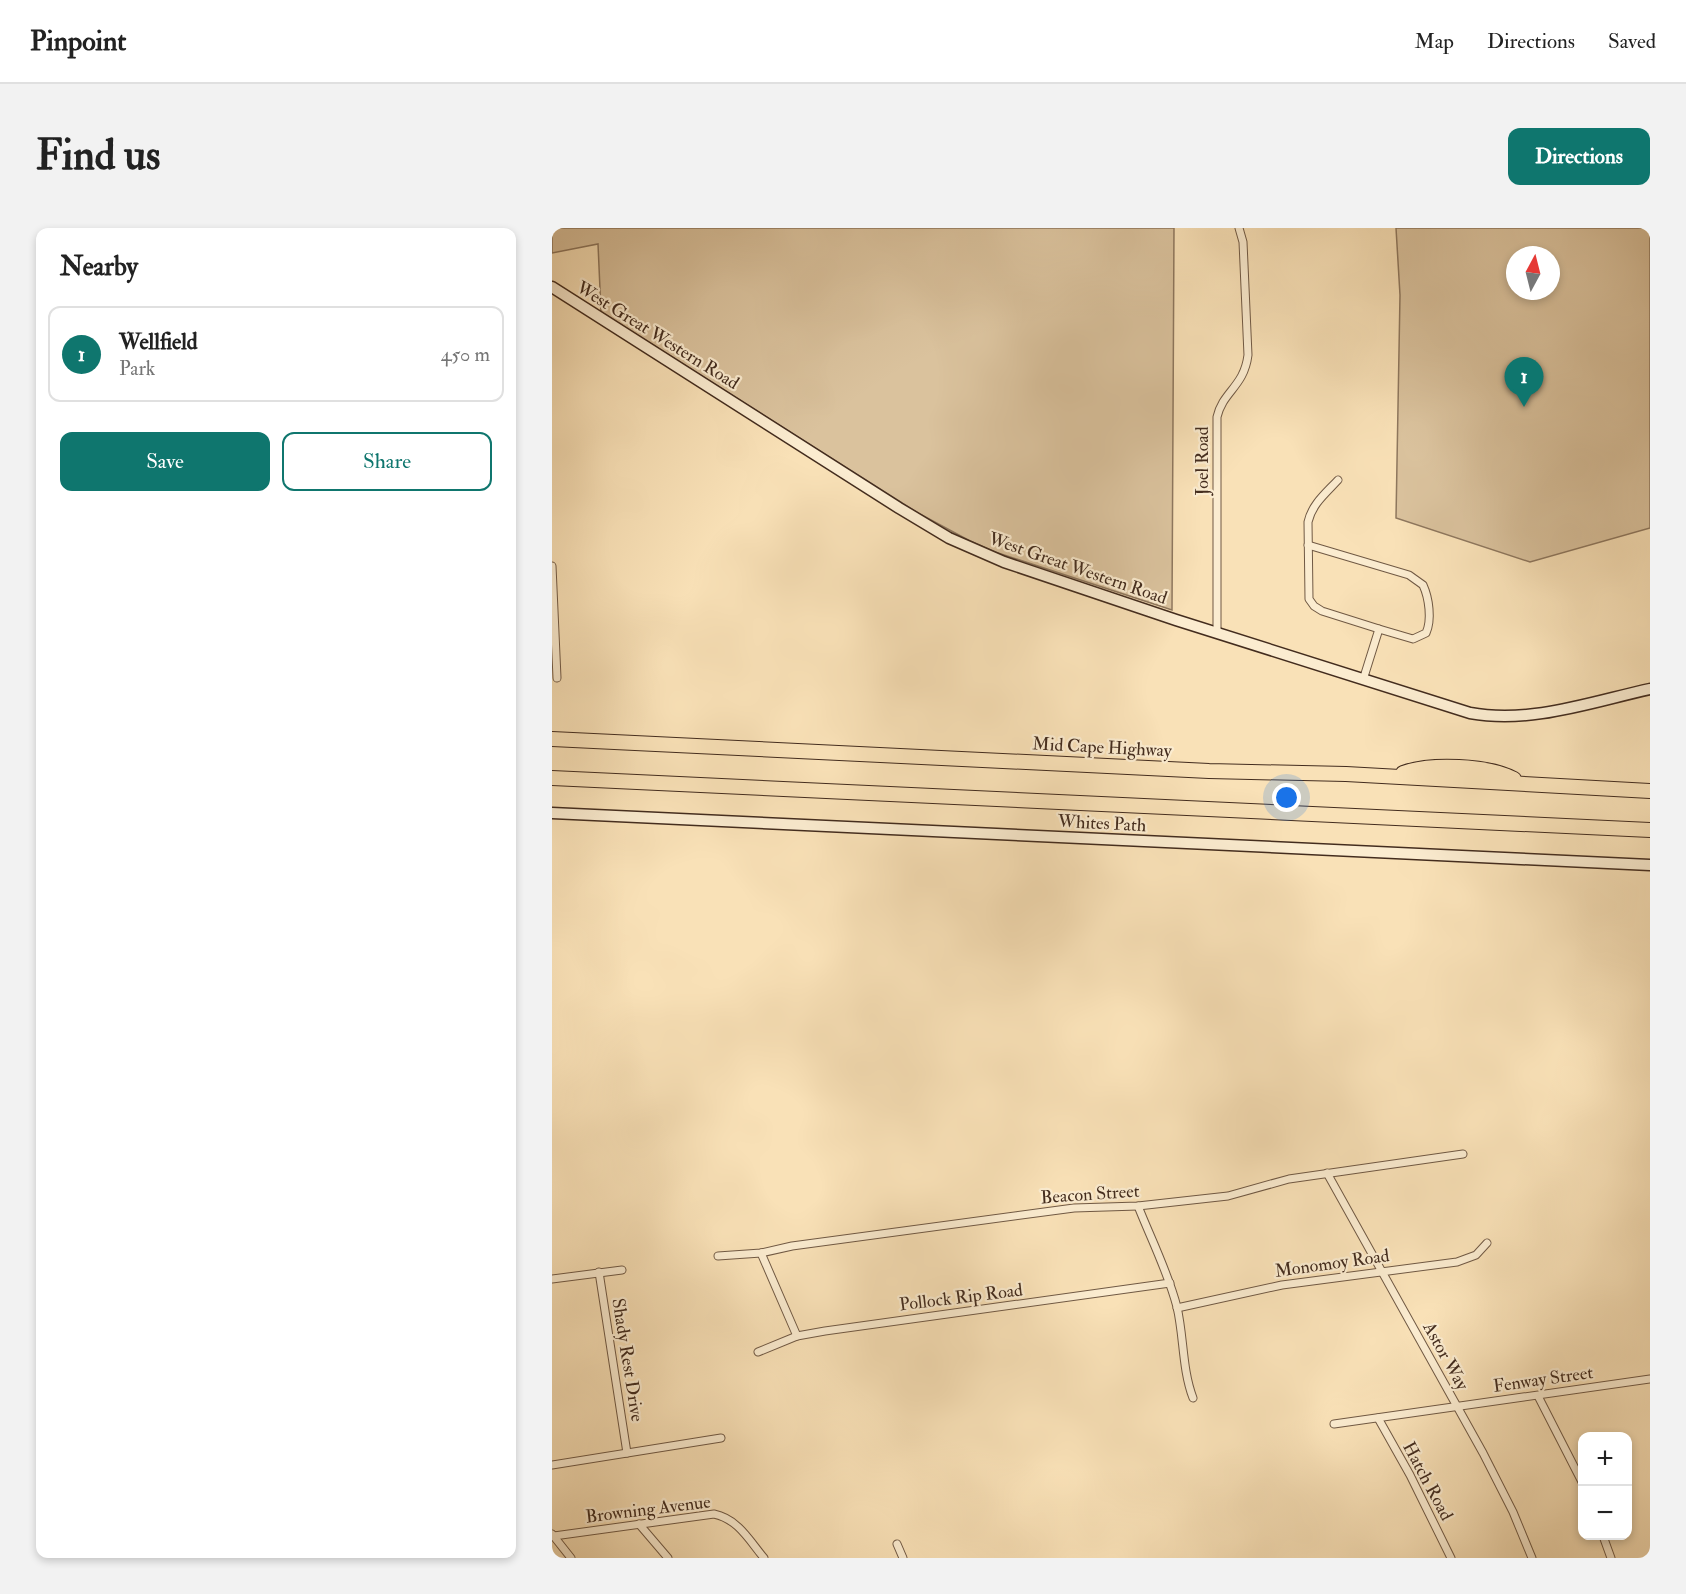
<!DOCTYPE html>
<html lang="en">
<head>
<meta charset="utf-8">
<style>
	body { margin:0; font-family:"IM FELL Double Pica",serif; background:#f2f2f2; color:#222 }
	.controls { position:absolute; right:18px; bottom:18px; display:grid; overflow:hidden; border-radius:12px; box-shadow:0 3px 9px #0003 }
	.controls button { width:54px; height:54px; display:grid; place-items:center; padding:0; border:0; border-bottom:2px solid #e0e0e0; background:#fff; color:#222; font:30px sans-serif }
	.compass { position:absolute; left:954px; top:18px; width:54px; height:54px; border-radius:50%; background:#fff; box-shadow:0 3px 9px #0003; rotate:7deg }
	.you { position:absolute; left:735px; top:570px; width:21px; height:21px; margin:-15px; border:4px solid #fff; border-radius:50%; background:#1a73e8; box-shadow:0 0 0 9px #1a73e833 }
	.badge { display:grid; place-items:center; width:39px; height:39px; border-radius:50%; background:#0f766e; color:#fff; font-size:20px; font-weight:700 }
	.pin { position:absolute; translate:-50% -50px; filter:drop-shadow(0 2px 3px #0008) }
	.pin::after { content:''; position:absolute; top:32px; width:21px; height:18px; background:inherit; clip-path:polygon(0 0,100% 0,50% 100%) }
	.list { margin:0; padding:0; list-style:none }
	h2 { display:flex; justify-content:space-between; align-items:center; height:78px; margin:0; padding:0 24px; font-size:26px }
	h2 small { font-size:20px; font-weight:400; color:#767676 }
	.list li { display:grid; grid-template-columns:39px 1fr auto; gap:18px; align-items:center; box-sizing:border-box; height:96px; margin:0 12px 12px; padding:0 12px; border:2px solid #e0e0e0; border-radius:12px }
	.list b { display:block; font-size:22px; white-space:nowrap }
	.list p { margin:0; font-size:20px; white-space:nowrap; color:#767676 }
	.list em { font-size:20px; font-style:normal; color:#767676 }
	.actions { display:flex; gap:12px; padding:18px 24px }
	.actions a { flex:1; padding:14px 0; border:2px solid #0f766e; border-radius:12px; text-align:center; font-size:21px; color:#0f766e }
	.actions .main { background:#0f766e; color:#fff }
	.map { position:relative; flex:none; width:1098px; height:1330px; overflow:hidden; border-radius:12px }
	header { display:flex; align-items:center; gap:36px; box-sizing:border-box; height:84px; padding:0 30px; background:#fff; border-bottom:2px solid #e0e0e0 }
	header strong { font-size:28px }
	nav { display:flex; gap:33px; margin-inline-start:auto; font-size:21px }
	.intro { display:flex; align-items:center; justify-content:space-between; box-sizing:border-box; height:144px; padding:0 36px }
	h1 { margin:0; font-size:42px }
	.button { padding:15px 27px; border-radius:12px; background:#0f766e; color:#fff; font-size:21px; font-weight:700 }
	main { display:flex; gap:36px; padding:0 36px }
	aside { flex:1; background:#fff; border-radius:12px; box-shadow:0 3px 9px #0003 }
	.map>svg:first-child { display:block }
	.green { fill:#dac29d; stroke:#8e775e; stroke-width:1.5; fill-rule:evenodd }
	.lines { fill:none; stroke-linecap:round; stroke-linejoin:round }
	.street-casing { stroke:#705944; stroke-width:9 }
	.secondary-casing { stroke:#432c1e; stroke-width:13 }
	.highway-casing { stroke:#432c1e; stroke-width:16 }
	.street { stroke:#fbecd0; stroke-width:7 }
	.secondary { stroke:#fbecd0; stroke-width:10 }
	.highway { stroke:#f9e1b7; stroke-width:14 }
	.labels { text-anchor:middle; stroke-width:4.5; stroke-linejoin:round; paint-order:stroke }
	.street-label { font-size:18px; fill:#432c1e; stroke:#fbecd0 }
</style>
</head>
<body>
<header>
<strong>Pinpoint</strong>
<nav><a>Map</a><a>Directions</a><a>Saved</a></nav>
</header>
<div class="intro"><h1>Find us</h1><a class="button">Directions</a></div>
<main>
<aside>
<h2>Nearby<small></small></h2>
<ul class="list">
<li><span class="badge">1</span><div><b>Wellfield</b><p>Park</p></div><em>450 m</em></li>
</ul>
<div class="actions"><a class="main">Save</a><a>Share</a></div>
</aside>
<div class="map">
<svg width="1098" height="1330" viewBox="0 0 1098 1330">
	<rect width="100%" height="100%" fill="#f9e1b7"/>
	<filter id="stains"><feTurbulence type="fractalNoise" baseFrequency=".00333" numOctaves="4"/><feColorMatrix values="0 0 0 0 .2 0 0 0 0 .09 0 0 0 0 .02 0 0 0 .5 -.17"/></filter>
	<radialGradient id="worn" r=".72"><stop offset=".6" stop-color="#630" stop-opacity="0"/><stop offset="1" stop-color="#630" stop-opacity=".3"/></radialGradient>
	<g class="green">
		<path d="M0,0h622l-2,382 -177,-58 -25,-11 -52,-28 -317,-201 -3,-68 -46,9z"/>
		<path d="M844,0h254v300l-120,34 -134,-44 4,-223zM963,27h36v36h-36z"/>
	</g>
	<g class="lines">
		<g class="street-casing">
			<g id="street">
				<path d="M786,252c-12,13 -26,24 -30,42l1,77 5,7 8,5 57,18 -16,51"/>
				<path d="M756,317l101,30 14,10c6,13 9,35 3,48l-13,6 -34,-10"/>
				<path d="M0,338l5,112"/>
				<path d="M665,404v-215c6,-26 27,-30 31,-62l-5,-113 -4,-14"/>
				<path d="M775,945l156,280 30,59 19,46"/>
				<path d="M586,978c13,33 30,66 39,101 7,30 5,62 16,91"/>
				<path d="M209,1025l36,83"/>
				<path d="M166,1028l43,-3 31,-7 282,-38 64,-2 90,-10 61,-17 174,-25"/>
				<path d="M47,1044l28,181"/>
				<path d="M0,1051l70,-9"/>
				<path d="M625,1080l105,-23 175,-23 19,-7 11,-12"/>
				<path d="M206,1124l39,-16 28,-5 345,-48"/>
				<path d="M986,1168l44,86"/>
				<path d="M826,1190l32,57 41,83"/>
				<path d="M782,1196l316,-45"/>
				<path d="M0,1237l169,-27"/>
				<path d="M87,1296l29,34"/>
				<path d="M0,1306l19,24"/>
				<path d="M2,1308l160,-22c24,5 35,26 50,44"/>
				<path d="M1051,1308l8,22"/>
				<path d="M345,1316l6,14"/>
			</g>
		</g>
		<g class="secondary-casing">
			<g id="secondary">
				<path d="M0,59l347,221 50,30 55,24 172,58 294,93c61,11 121,-11 180,-24"/>
				<path d="M0,585l1098,52"/>
			</g>
		</g>
		<g class="highway-casing">
			<g id="highway">
				<path d="M0,511l657,32 137,3 304,17"/>
				<path d="M851,545c27,-10 85,-8 111,6"/>
				<path d="M0,550l1098,52"/>
			</g>
		</g>
		<use href="#street" class="street"/>
		<use href="#secondary" class="secondary"/>
		<use href="#highway" class="highway"/>
	</g>
	<g class="labels">
		<g class="street-label">
			<text transform="translate(106 107) rotate(32)" y="6">West Great Western Road</text>
			<text transform="translate(650 233) rotate(-90)" y="6">Joel Road</text>
			<text transform="translate(526 340) rotate(19)" y="6">West Great Western Road</text>
			<text transform="translate(550 519) rotate(3)" y="6">Mid Cape Highway</text>
			<text transform="translate(550 595) rotate(3)" y="6">Whites Path</text>
			<text transform="translate(538 966) rotate(-4)" y="6">Beacon Street</text>
			<text transform="translate(780 1035) rotate(-8)" y="6">Monomoy Road</text>
			<text transform="translate(409 1069) rotate(-7)" y="6">Pollock Rip Road</text>
			<text transform="translate(894 1128) rotate(61)" y="6">Astor Way</text>
			<text transform="translate(76 1132) rotate(81)" y="6">Shady Rest Drive</text>
			<text transform="translate(991 1151) rotate(-8)" y="6">Fenway Street</text>
			<text transform="translate(876 1253) rotate(62)" y="6">Hatch Road</text>
			<text transform="translate(96 1281) rotate(-7)" y="6">Browning Avenue</text>
		</g>
	</g>
	<rect width="100%" height="100%" filter="url(#stains)"/>
	<rect width="100%" height="100%" fill="url(#worn)"/>
</svg>
<div class="controls">
<button>+</button>
<button>−</button>
</div>
<svg class="compass" viewBox="-18 -18 36 36"><path d="M0-13l5 13h-10z" fill="#e53935"/><path d="M0 13l5-13h-10z" fill="#767676"/></svg>
<div class="you"></div>
<div class="pin badge" style="left:972px;top:179px">1</div>
</div>
</main>
</body>
</html>
